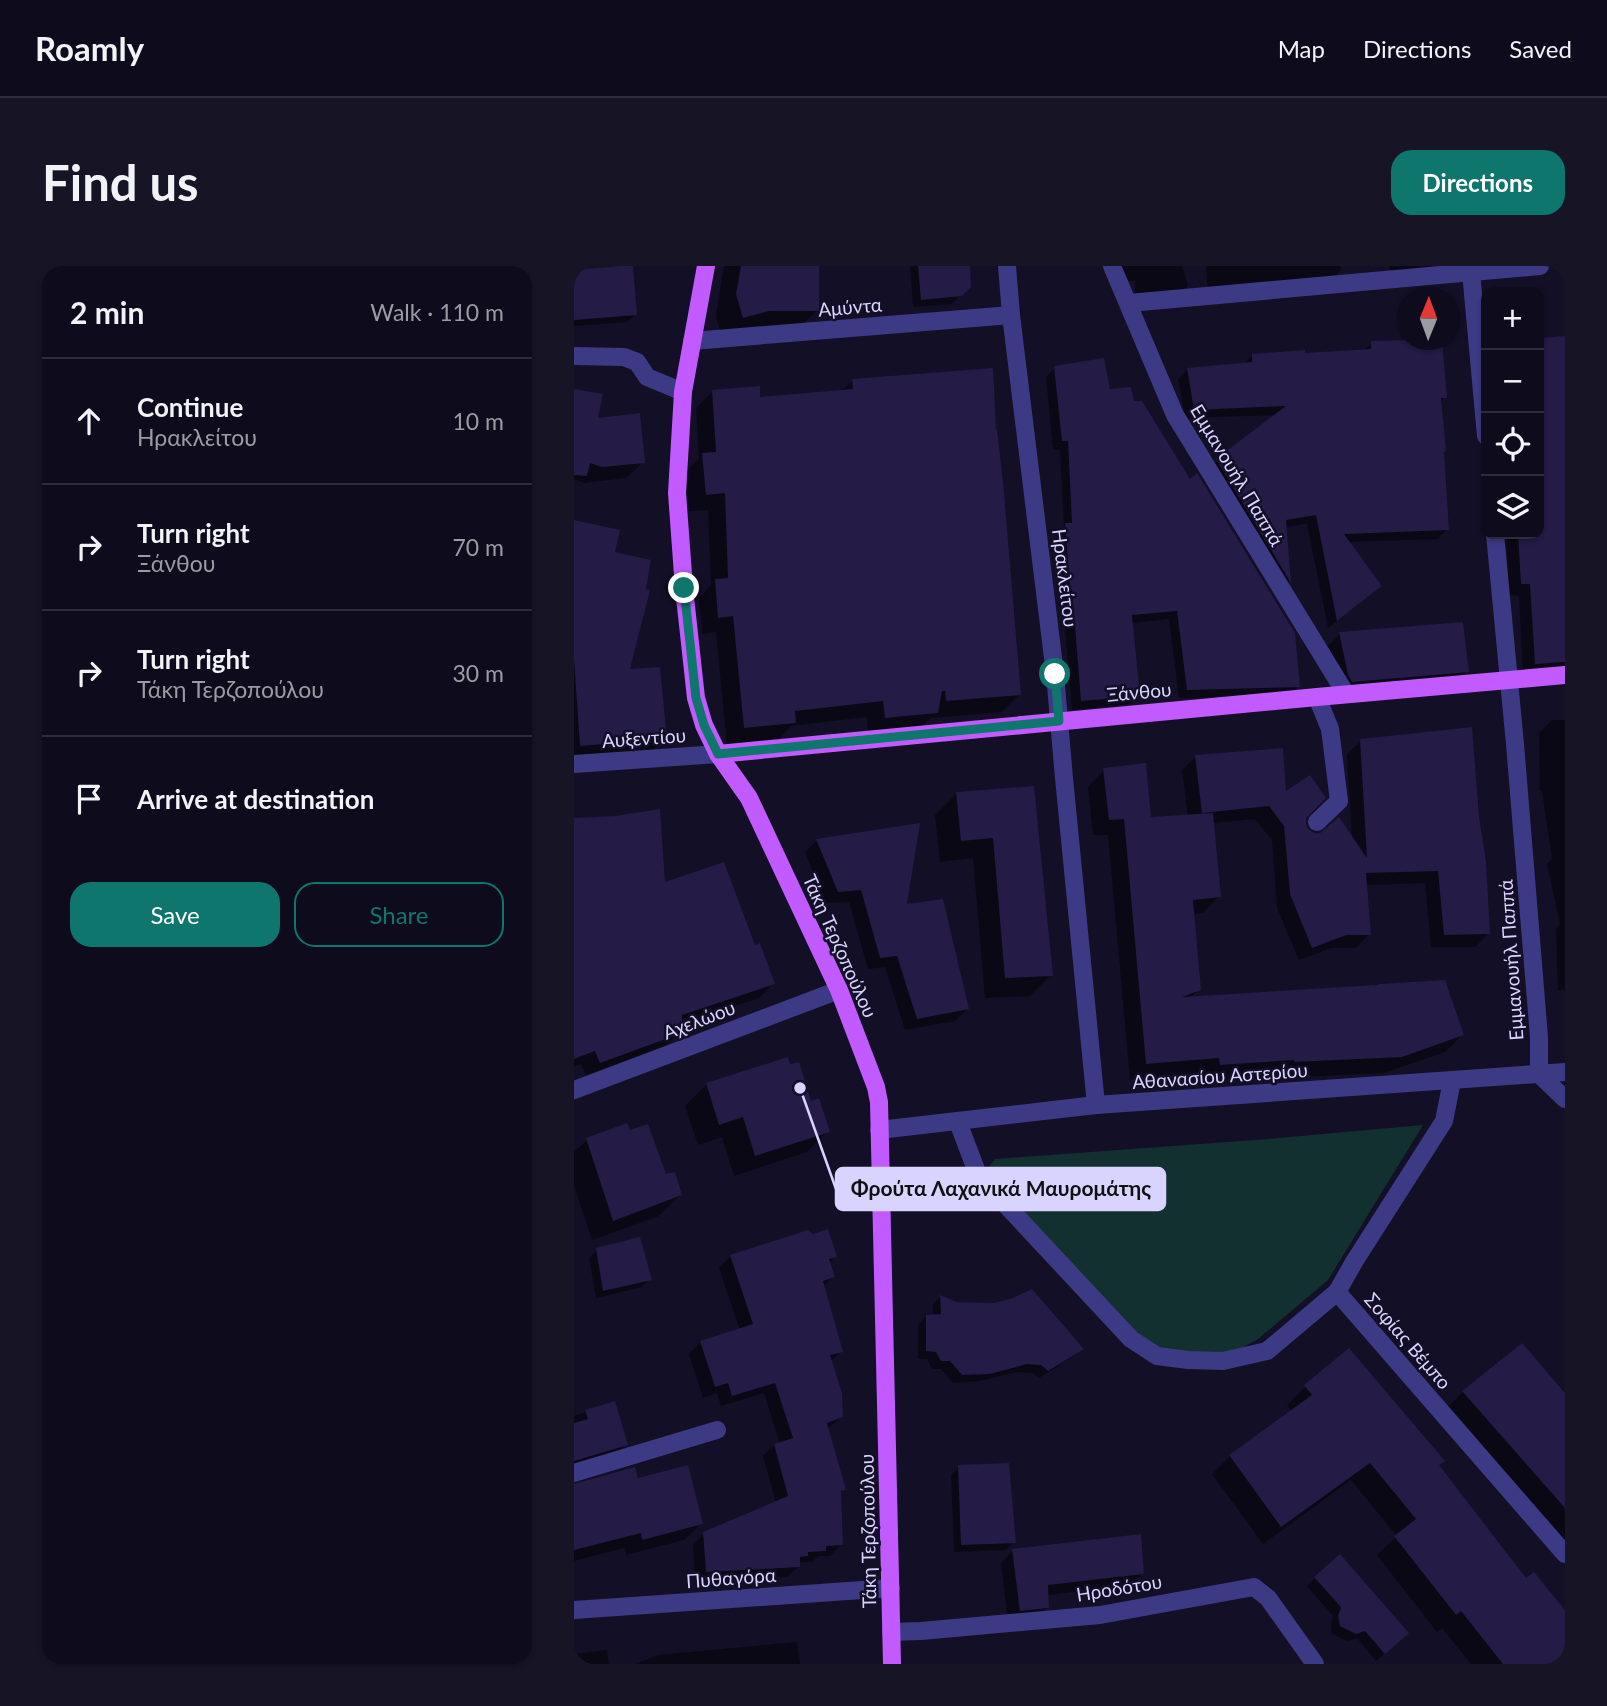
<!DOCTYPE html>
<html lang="en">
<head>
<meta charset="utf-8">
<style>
	body { margin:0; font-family:Lato,sans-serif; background:#171425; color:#f1f3f6 }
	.controls { position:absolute; right:21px; top:21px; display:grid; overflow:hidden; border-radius:14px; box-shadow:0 2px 5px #0004 }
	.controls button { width:63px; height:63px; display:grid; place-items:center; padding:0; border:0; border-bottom:2px solid #2e2b3b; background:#0e0b1c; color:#f1f3f6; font:35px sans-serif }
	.compass { position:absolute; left:823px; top:21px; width:63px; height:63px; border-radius:50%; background:#0e0b1c; box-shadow:0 2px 5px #0004; rotate:1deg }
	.stop { position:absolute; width:21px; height:21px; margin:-16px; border:5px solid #0f766e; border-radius:50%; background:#fff }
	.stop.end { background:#0f766e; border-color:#fff; box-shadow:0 2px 7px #0008 }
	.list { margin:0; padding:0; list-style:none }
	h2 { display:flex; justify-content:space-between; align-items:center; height:91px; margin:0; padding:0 28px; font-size:30px }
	h2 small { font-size:23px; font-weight:400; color:#9b9ba3 }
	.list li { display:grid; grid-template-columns:46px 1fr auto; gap:21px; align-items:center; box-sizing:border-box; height:126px; padding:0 28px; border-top:2px solid #2e2b3b }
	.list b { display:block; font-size:26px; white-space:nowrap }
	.list p { margin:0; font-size:23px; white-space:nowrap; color:#9b9ba3 }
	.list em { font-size:23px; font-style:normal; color:#9b9ba3 }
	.actions { display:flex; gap:14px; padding:21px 28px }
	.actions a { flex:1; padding:16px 0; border:2px solid #0f766e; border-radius:21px; text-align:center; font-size:24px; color:#0f766e }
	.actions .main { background:#0f766e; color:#fff }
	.icon { flex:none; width:38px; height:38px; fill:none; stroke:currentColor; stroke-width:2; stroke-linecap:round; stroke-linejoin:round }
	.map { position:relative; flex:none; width:991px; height:1398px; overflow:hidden; border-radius:21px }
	header { display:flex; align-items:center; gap:42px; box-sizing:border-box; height:98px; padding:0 35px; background:#0e0b1c; border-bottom:2px solid #2e2b3b }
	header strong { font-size:33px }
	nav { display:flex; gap:38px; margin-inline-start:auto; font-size:24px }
	.intro { display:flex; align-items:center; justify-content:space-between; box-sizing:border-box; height:168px; padding:0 42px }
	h1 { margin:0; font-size:49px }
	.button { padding:18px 32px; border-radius:21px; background:#0f766e; color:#fff; font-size:24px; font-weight:700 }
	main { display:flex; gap:42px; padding:0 42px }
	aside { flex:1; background:#0e0b1c; border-radius:21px; box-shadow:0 2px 5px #0004 }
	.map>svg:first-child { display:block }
	.green { fill:#12302f }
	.shadow { fill:#0007 }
	.building { fill:#241b47 }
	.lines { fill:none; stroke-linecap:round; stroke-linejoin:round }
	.minor { stroke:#3d3a85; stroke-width:18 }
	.major { stroke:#c25bff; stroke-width:18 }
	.route { stroke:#0f766e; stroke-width:9 }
	.labels { text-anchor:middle; stroke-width:5; stroke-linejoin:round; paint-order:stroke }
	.street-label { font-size:19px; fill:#d9d4ff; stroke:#130f26 }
	.leader { fill:none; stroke:#d9d4ff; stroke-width:2.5 }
	.callout-dot { fill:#d9d4ff; stroke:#130f26; stroke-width:2.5 }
	.callout { fill:#d9d4ff; stroke:#d9d4ff; stroke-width:2.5 }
	.callout-label { font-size:21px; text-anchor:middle; font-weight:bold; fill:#111 }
</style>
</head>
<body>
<header>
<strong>Roamly</strong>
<nav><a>Map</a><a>Directions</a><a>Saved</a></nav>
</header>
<div class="intro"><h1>Find us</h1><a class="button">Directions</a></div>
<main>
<aside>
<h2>2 min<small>Walk · 110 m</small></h2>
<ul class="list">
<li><svg class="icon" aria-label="ahead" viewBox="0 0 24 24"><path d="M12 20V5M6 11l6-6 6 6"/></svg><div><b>Continue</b><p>Ηρακλείτου</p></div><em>10 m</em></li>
<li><svg class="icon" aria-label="right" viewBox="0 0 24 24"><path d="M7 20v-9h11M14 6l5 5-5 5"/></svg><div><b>Turn right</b><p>Ξάνθου</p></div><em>70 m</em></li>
<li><svg class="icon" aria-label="right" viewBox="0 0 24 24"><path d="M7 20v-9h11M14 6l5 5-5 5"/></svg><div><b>Turn right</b><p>Τάκη Τερζοπούλου</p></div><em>30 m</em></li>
<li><svg class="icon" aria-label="arrive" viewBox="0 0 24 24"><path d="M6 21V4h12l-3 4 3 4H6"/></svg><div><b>Arrive at destination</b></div></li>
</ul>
<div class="actions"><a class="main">Save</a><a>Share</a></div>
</aside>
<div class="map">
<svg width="991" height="1398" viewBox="0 0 991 1398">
	<rect width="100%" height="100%" fill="#130f26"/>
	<path class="green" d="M849,859l-95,155 -70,59 -20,11 -31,7 -66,-10 -155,-167 2,-12 7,-9 273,-20z"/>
	<g class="shadow">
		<path d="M150,0h93v44l-21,22 -74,6 -6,-22z"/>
		<path d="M336,0h58l2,20 -18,18 -39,3z"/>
		<path d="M541,0h67l6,20 -13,12 -40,-1v-16h-17z"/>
		<path d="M632,0h134l1,4 -9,9 -124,13z"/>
		<path d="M814,0h43l-14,7 -22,2z"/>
		<path d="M0,5l62,43 -9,8 -53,4z"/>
		<path d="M991,72v335l-42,3 -4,-80 -10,-1 -3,-61h33v-194z"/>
		<path d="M798,77l73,54 -5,6 7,126 -9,10 -90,3 32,44 -9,9 -43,33 -21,-104 -22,3 4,55 -8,8 -74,-120 10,-9 60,-46 -92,3 -7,-39 10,-10 55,-4 9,-9 52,-1 60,-4z"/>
		<path d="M481,102l78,35 165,284 -9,9 -110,2 -10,-79 -38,4 7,72 -9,9 -57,6 -15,-176 7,-6 -4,-78h-7l-7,-73z"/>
		<path d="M279,114l142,52 24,263 -17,17 -71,6 -12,11 -51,5 -1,-17 -76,9 -13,14 -51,5 -11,-113 -14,2 -3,-36 12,-13 -3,-75 -19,1 -3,-39 13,-14 -3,-50 17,-17 46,8 82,-7z"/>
		<path d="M0,125l22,28 47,43 -17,16 -42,5 -10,-4z"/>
		<path d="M0,256l39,31 15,118 37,68 -17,16 -74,6z"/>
		<path d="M766,368l127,37 -12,13 -119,4 -8,-42z"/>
		<path d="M978,454h13v273l-1,-4 -6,2 -2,-63 4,-4 -13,-60 5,-5 -10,-68h-2l-1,-58z"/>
		<path d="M787,475l127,193 -13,13h-44l-6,-64 -59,2 3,49 -13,14h-25l-32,12 -22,-52 -5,-68 -17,-21 -43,4 7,73 -16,17 -10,1 6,75 -9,9 272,37 -17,17 -61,21 -106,5v-2l-74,5 -1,-8 -73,7 -22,-245h-15l-5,-48 16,-17 46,49 38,-3 -6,-46 14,-13 89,37 20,23 2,14 7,4 38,5 -5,-86z"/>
		<path d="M459,522l18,187 -21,21 -45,2 -12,-140 -33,4 -5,-47 21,-21z"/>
		<path d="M0,555l180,126 19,37 -14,14 -79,26v8l-14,14 -80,29 -5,-11 -7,2z"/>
		<path d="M344,559l-13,81 62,103 -12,12 -50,9 -20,-63 -17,2 -19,-67 -23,1 -21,-51 11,-11z"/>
		<path d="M213,793l41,72 -21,21 -73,24 -12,-39 -24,8 -13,-39 21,-21z"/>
		<path d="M13,874l78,36 15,19 -21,21 -67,24 -18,-54v-34z"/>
		<path d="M23,984l53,29 -8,8 -46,11 -7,-40z"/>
		<path d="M157,990l104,1 -7,7 5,13 -10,10 18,64 -10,10 10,56 -14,12 17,60 -4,5 2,50 -12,12h-12l-6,6h-12l-1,4 -12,11 -92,6 -2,-38 11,-11 72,-31 -13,-47 11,-11 6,-1 -16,-51 -43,13 -4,-13 -14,5 -14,-44 12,-12 39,-12 -21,-62z"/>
		<path d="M366,1031l141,52 -7,7 -35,22 -6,-5 -16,-1 -37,9 -27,2 -12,-14h-9l-5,-10h-9v-34l8,-9h7v-11z"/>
		<path d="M948,1079l43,50v157l-122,-140 20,-20z"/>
		<path d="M775,1084l177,230 39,33v45l-8,6h-86l-29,-36 -5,4 -60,-77 20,-19 -46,-56 -88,64 -51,-70 18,-18 62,-45 -5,-6 18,-18z"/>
		<path d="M40,1137l12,41 -16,17 -36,11v-56z"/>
		<path d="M385,1201l55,75 -8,8 -52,2 -3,-77z"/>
		<path d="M63,1214l64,44 -17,16 -58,15 -2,-7 -50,13v-75z"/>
		<path d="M439,1284l129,24 -12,12 -83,9 1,12 -13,13 -27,2 -7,-59z"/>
		<path d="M741,1312l84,63 -23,20 -19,-23 -10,3 -15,-7 -1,-8 2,-10 -26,-30z"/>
		<path d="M223,1376l3,22h-165l23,-9z"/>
		<path d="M33,1384l2,14h-35v-10z"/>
	</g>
	<g class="building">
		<path d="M46,0h13l4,49 -63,5v-50z"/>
		<path d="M167,0h78v45h-50l-26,7 -7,-24z"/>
		<path d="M344,0h52l1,21 -9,9 -41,4z"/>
		<path d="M991,70v326l-30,2 -5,-80h-9l-3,-50h21v-196z"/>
		<path d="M839,74h29l5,58h-6l5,53 -2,1 5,78 -105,4 38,52 -45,35 -21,-106 -30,5 5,63 -75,-124 70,-53 -92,4 -7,-42 65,-6v-8l53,-4v3l66,-4v-8z"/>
		<path d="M530,92l6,31 21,-2 3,14h8l48,78 7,-6 98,160 5,54 -113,3 -10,-79 -45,4 8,81 -59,5 -9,-112h-2l-5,-66h7l-4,-82h-6l-8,-75z"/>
		<path d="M419,102l3,62h1l6,52 18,213 -75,6 -1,-10h-3l-4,22 -53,5 -2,-17 -88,10 1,12 -52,5 -11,-112 -15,2 -3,-39 13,-1 -3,-85 -19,2 -4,-42 14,-1 -4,-62 48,-4v11l93,-8 -1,-10z"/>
		<path d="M0,123l29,5 -5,24 42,-5 5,50 -43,4 -12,-4 -3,13 -13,-1z"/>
		<path d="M0,254l46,10 -5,22 36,8 -5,29 4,1 -20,79 30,-2 7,72 -87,7 -6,-87z"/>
		<path d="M889,356l6,50 -117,10 -4,-7 -9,-43z"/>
		<path d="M898,461l7,90 7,45 4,72 -46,1 -6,-64 -72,2 5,62h-25l-34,13 -22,-54 -6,-68 -15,-20 -67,7 -7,-58 88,-7 3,43 24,-16 16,23 -20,20v6l2,5 6,4h6l19,-16 28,41 -7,-119z"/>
		<path d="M572,497l5,54 62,-4 8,84 -28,3 8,90 -19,7 193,-12v1l5,-2 65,-4 19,55 -62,22 -108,5v-2l-74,5 -1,-7 -73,6 -22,-245 -15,1 -6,-52z"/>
		<path d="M460,520l19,190 -48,2 -12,-140 -32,3 -5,-49z"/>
		<path d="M86,543l5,73 59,-20 31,83 5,-2 15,41 -93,31v18l-82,30 -5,-12 -21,8v-241l41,-2z"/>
		<path d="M346,557l-13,81 36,-5 26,110 -52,10 -20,-63 -17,2 -19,-68 -23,2 -22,-53z"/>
		<path d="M214,791l2,7 9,-2 12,39 8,-3 11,34 -75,24 -12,-39 -24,8 -13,-42z"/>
		<path d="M53,857l3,7 18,-6 18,50 9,-2 7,23 -69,26 -27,-83z"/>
		<path d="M254,963l9,28 -8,2 6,18 -12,4 20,71 -13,3 12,38 1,24 -16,6 19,67 -5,1 2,54 -17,1v5l-18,1v4l-8,1v10l-94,5 -3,-40 85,-36 -14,-52 19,-6 -18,-55 -43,13 -4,-13 -13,4 -15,-46 53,-17 -23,-69 78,-25 5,4z"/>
		<path d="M66,971l12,43 -49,11 -7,-43z"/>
		<path d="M458,1023l52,60 -36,22 -7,-6 -14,-1 -37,10 -28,1 -12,-14h-9l-5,-9 -10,-1v-36l15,-1 -1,-19 17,7 37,1 19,-5z"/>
		<path d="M948,1077l43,50v115l-103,-117z"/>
		<path d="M775,1082l96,113 -6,4 87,113 8,-6 31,38v46l-10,8h-52l-42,-53 -5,4 -62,-79 22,-17 -46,-56 -89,64 -52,-72 83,-60 -8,-10z"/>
		<path d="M41,1135l13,44 -54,16v-38l14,-4 -3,-9z"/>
		<path d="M435,1197l7,80 -55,2 -3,-80z"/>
		<path d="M114,1199l15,59 -61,16 -1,-7 -67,17v-66l61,-17 3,11z"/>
		<path d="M567,1268l3,40 -96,11 1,23 -29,3 -8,-62z"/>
		<path d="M766,1288l69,79 -24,21 -20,-23 -9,3 -16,-8 -2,-10 3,-9 -27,-30z"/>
	</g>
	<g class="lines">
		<g class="minor">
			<path d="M433,0l4,49 44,359 9,104 32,327"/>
			<path d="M538,0l63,149 171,279"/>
			<path d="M897,6l15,164"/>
			<path d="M555,37l411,-37"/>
			<path d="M118,75l319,-26"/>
			<path d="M0,90l50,1 13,5 10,15 36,15"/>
			<path d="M921,268l20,210 24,293v37l26,25"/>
			<path d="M0,498l144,-10"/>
			<path d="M743,556l22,-21 -9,-72 -13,-32"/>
			<path d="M0,824l265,-100"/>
			<path d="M384,856l20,53 153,164 26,17 31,4 35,1 44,-10 70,-59 228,262"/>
			<path d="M305,864l217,-25 469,-33"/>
			<path d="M763,1026l17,-30 90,-141 8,-40"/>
			<path d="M0,1207l143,-43"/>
			<path d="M0,1344l317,-22"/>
			<path d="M317,1366l30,-1 179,-16 154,-28 14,11 47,66"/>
		</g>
		<g class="major">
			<path d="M132,0l-23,126 -6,101 7,95 12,110 8,27 14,29 31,44 90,192 37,97 3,15 13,562"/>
			<path d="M144,488l599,-57 248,-22"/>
		</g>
	</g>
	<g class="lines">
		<path class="route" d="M110,322l12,110 8,27 14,29 341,-33 -4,-47"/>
	</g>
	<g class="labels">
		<g class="street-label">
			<text transform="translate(276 41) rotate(-5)" y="7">Αμύντα</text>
			<text transform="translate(663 209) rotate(59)" y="7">Εμμανουήλ Παππά</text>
			<text transform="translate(491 312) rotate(83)" y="7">Ηρακλείτου</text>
			<text transform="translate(565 426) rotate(-5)" y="7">Ξάνθου</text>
			<text transform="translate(70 472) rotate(-4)" y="7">Αυξεντίου</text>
			<text transform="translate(266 680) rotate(66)" y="7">Τάκη Τερζοπούλου</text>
			<text transform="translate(937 694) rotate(-94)" y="7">Εμμανουήλ Παππά</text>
			<text transform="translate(125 754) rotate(-21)" y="7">Αχελώου</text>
			<text transform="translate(646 810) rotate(-4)" y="7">Αθανασίου Αστερίου</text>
			<text transform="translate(834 1075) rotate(49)" y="7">Σοφίας Βέμπο</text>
			<text transform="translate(294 1265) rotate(-91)" y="7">Τάκη Τερζοπούλου</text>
			<text transform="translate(157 1312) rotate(-4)" y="7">Πυθαγόρα</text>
			<text transform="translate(545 1322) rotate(-9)" y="7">Ηροδότου</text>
		</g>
	</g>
	<path class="leader" d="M226 822L262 923"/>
	<circle class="callout-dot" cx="226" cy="822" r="7"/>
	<rect class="callout" x="262" y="902" width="329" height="42" rx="7"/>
	<g class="callout-label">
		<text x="427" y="930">Φρούτα Λαχανικά Μαυρομάτης</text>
	</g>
</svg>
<div class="controls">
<button>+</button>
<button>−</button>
<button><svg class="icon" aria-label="locate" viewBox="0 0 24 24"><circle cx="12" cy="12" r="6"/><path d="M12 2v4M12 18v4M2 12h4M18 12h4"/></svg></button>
<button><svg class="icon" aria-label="layers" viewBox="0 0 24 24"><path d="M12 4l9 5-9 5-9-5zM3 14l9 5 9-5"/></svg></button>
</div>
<svg class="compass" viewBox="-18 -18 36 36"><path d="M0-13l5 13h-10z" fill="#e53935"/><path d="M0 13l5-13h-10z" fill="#9b9ba3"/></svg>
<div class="stop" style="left:481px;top:408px"></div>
<div class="stop end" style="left:110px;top:322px"></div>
</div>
</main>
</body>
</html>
